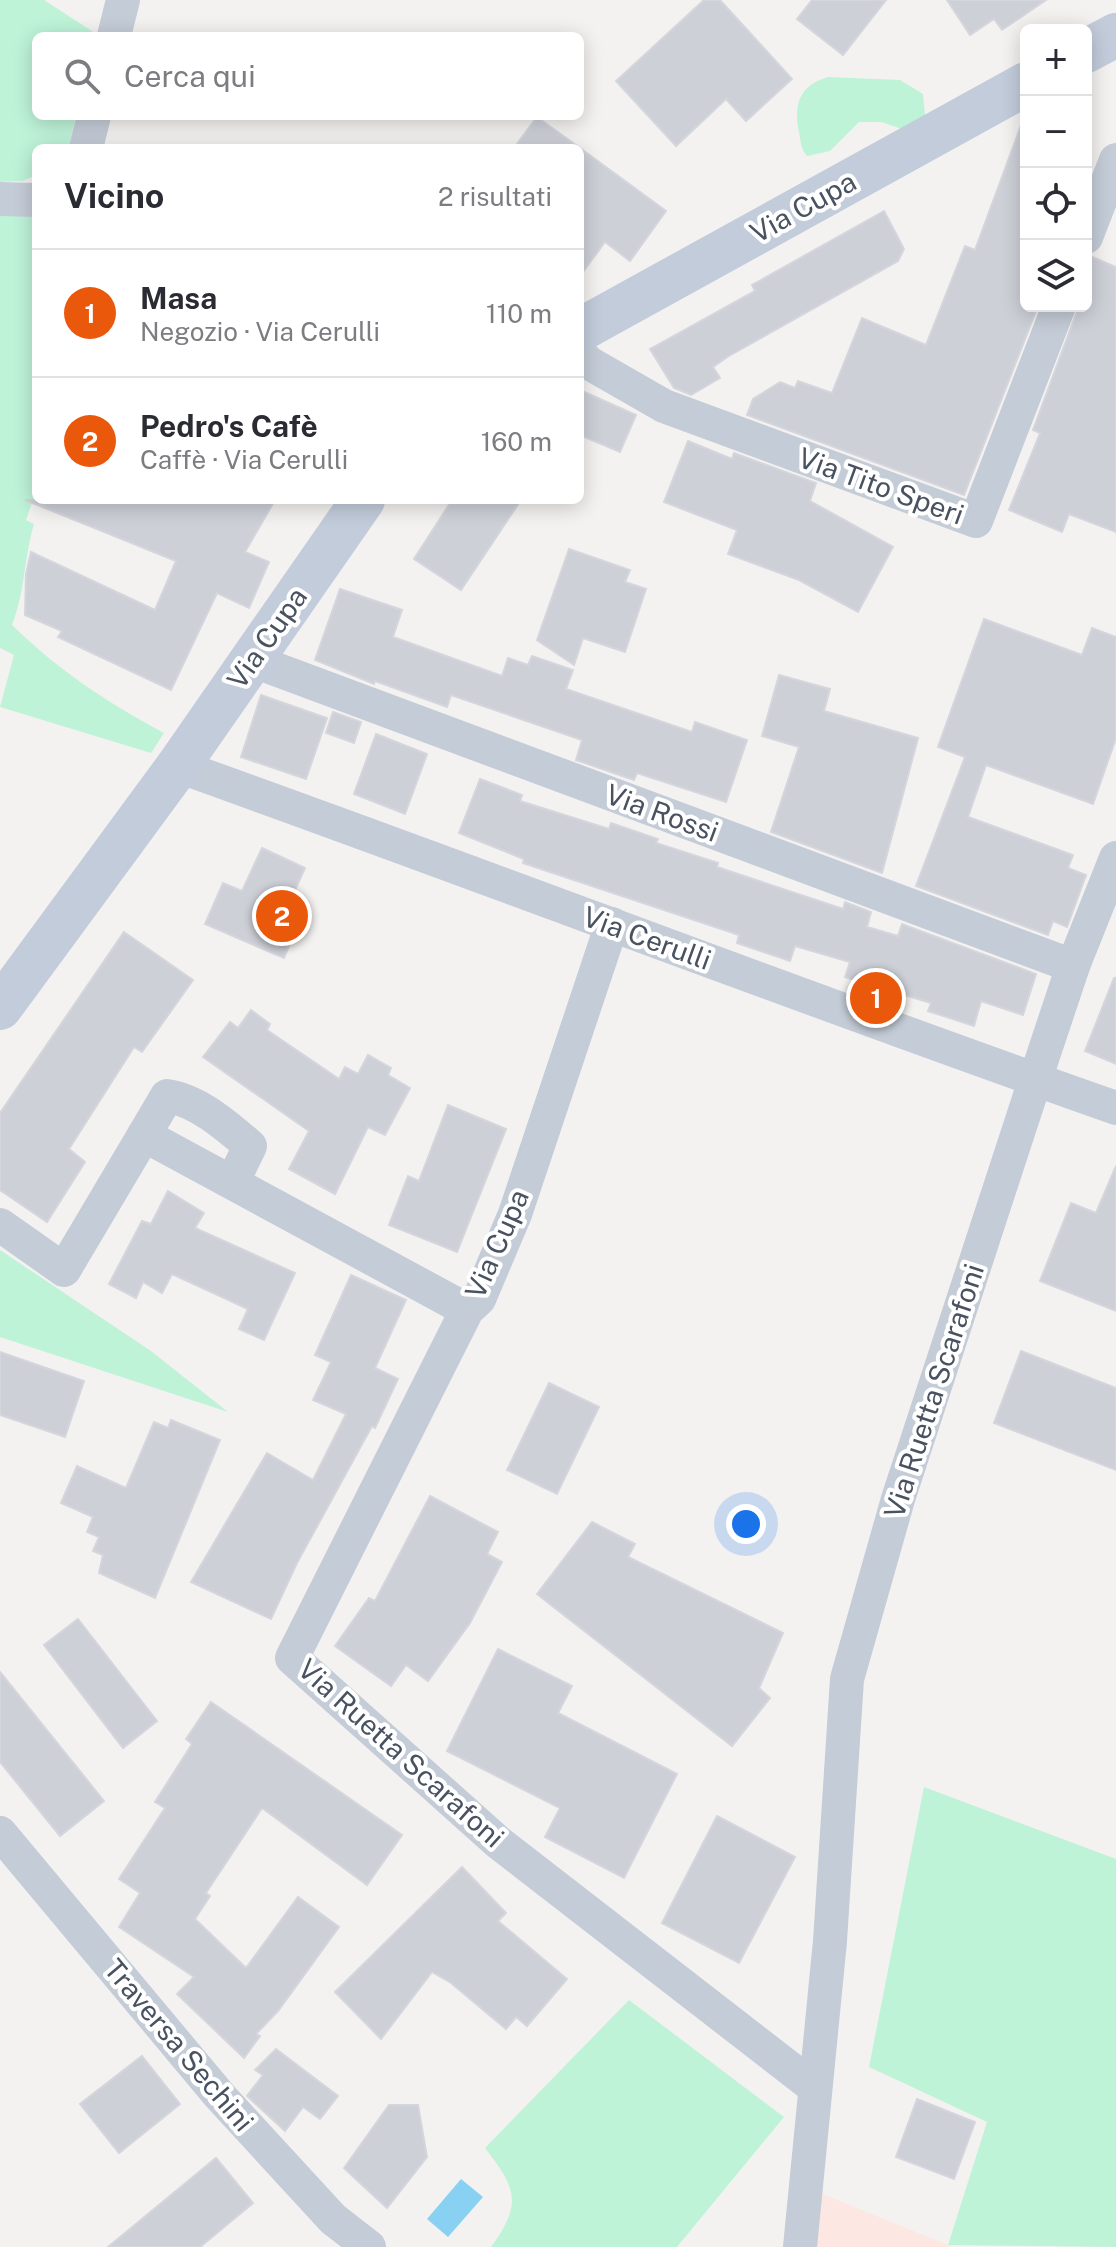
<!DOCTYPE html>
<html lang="it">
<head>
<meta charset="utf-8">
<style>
	body { margin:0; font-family:"Public Sans",sans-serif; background:#f2f2f3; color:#2b2b33 }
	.controls { position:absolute; right:24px; top:24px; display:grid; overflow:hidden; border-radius:12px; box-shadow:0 4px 20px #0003 }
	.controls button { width:72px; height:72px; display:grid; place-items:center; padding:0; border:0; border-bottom:2px solid #e1e1e2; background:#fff; color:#2b2b33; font:40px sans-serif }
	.you { position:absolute; left:746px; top:1524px; width:28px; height:28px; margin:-20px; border:6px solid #fff; border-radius:50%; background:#1a73e8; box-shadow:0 0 0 12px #1a73e833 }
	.badge { display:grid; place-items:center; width:52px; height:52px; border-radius:50%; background:#ea580c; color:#fff; font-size:26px; font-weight:700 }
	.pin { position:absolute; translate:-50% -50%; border:4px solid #fff; box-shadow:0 2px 8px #0006 }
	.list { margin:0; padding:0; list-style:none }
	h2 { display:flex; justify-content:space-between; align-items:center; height:104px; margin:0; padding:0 32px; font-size:34px }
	h2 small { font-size:26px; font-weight:400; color:#7c7c81 }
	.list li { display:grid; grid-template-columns:52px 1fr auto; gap:24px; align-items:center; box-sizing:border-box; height:128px; padding:0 32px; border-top:2px solid #e1e1e2 }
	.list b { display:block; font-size:30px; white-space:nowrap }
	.list p { margin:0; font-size:26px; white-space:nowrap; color:#7c7c81 }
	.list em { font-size:26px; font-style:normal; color:#7c7c81 }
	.icon { flex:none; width:44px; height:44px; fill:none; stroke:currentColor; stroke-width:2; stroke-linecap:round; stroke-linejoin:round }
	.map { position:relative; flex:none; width:1116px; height:2247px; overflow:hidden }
	.search { position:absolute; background:#fff; box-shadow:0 4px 20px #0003; left:32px; top:32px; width:552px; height:88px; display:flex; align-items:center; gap:20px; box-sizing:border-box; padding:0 28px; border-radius:12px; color:#7c7c81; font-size:30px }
	.panel { position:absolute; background:#fff; box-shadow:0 4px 20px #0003; left:32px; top:144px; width:552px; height:360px; border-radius:12px }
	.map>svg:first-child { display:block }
	.medical { fill:#fde7e2 }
	.green { fill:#bef3d8 }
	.water { fill:#89d1f2 }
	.building { fill:#cdd0d7; stroke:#d5d6dd; stroke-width:2 }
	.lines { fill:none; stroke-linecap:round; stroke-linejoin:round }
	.street { stroke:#c4ccd7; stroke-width:34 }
	.secondary { stroke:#c3ccdb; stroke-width:44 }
	.labels { text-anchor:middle; stroke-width:8; stroke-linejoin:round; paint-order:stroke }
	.street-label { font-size:28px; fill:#485260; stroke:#fff }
</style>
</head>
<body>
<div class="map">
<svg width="1116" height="2247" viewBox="0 0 1116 2247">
	<rect width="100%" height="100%" fill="#f4f2f1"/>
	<path class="medical" d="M815,2191l138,56h-139z"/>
	<g class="green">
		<path d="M0,0h44l54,35 -62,1v80h40l-7,29 -33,3v27l-13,6 -23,1z"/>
		<path d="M828,77l72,3 23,14 2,21 -20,15 -24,-8h-22l-29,29 -23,5c-7,-9 -6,-14 -8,-24 -6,-28 1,-47 29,-55z"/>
		<path d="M0,207l36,4v280l-10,29 8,4c-10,33 -9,69 -22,101 46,45 96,78 152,108l-13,20 -151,-46 14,-52 -14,-7z"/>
		<path d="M0,1250l151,101 77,61 -228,-75z"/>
		<path d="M924,1787l192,72v388l-168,-2 39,-123 -118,-55z"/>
		<path d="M629,2000l155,117 -107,130h-186c32,-44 25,-59 -6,-99z"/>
	</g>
	<path class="water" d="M461,2179l22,18 -35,40 -21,-18z"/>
	<g class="building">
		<path d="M704,0h16l72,79 -46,42 -20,-22 -50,47 -60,-65z"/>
		<path d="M812,0h74l-43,55 -46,-36z"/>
		<path d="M947,0h99l-44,30 -8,-11 -24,16z"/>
		<path d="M537,117l43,31h-66z"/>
		<path d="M1023,120h3v186h12l-74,189 -217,-80 6,-16 27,-17 15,6 3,-7 34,12 30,-75 64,27 39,-99 10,4z"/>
		<path d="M580,148l86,63 -36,50 -25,-19 -25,34z"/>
		<path d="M884,211l20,38 -6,12 -169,95 -16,11 7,11 -29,17 -17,-7 -24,-39 105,-58 -3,-6z"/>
		<path d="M1090,256l26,11v265l-47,-18 -7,18 -53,-22 31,-77 -7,-3 46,-124h7v-49z"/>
		<path d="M580,390l56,25 -16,37 -40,-17z"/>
		<path d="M688,441l44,18 2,-6 82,30 -6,18 83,46 -35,65 -59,-32 -71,-26 9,-24 -73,-28z"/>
		<path d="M25,500h250l-30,52 24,10 -20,46 -32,-15 -46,97 -113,-53 4,-6 -37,-16 1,-41 5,-22 124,58 21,-49z"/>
		<path d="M452,500h69l-60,90 -47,-31z"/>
		<path d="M569,549l61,21 -5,12 21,7 -21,63 -42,-14 -9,27 -37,-25z"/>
		<path d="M340,589l62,21 -9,27 109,39 6,-18 20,7 4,-9 41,14 -7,19 126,43 3,-10 52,18 -21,62 -89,-29 -3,7 -58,-20 6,-20 -131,-45 -4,12 -72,-26 -1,3 -59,-24z"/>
		<path d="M984,619l98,36 10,-27 24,9v101l-23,66 -107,-39 -18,52 105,38 -5,13 18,7 -19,52 -14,-6 -5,14 -132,-49 49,-129 -27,-10z"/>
		<path d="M779,675l51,14 -6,22 94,27 -36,135 -111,-41 28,-85 -37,-11z"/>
		<path d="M261,695l66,23 -21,61 -65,-22z"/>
		<path d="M333,712l28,10 -7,21 -28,-10z"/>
		<path d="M376,734l51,20 -22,60 -51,-20z"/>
		<path d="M480,779l42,16 -2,6 89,28 2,-6 47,16 -2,4 62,20 -1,4 126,42 2,-7 26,10 -4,15 31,9 4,-12 134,50 -13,41 -42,-14 -7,25 -46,-15 3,-8 -86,-26 5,-15 -55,-16 -5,15 -53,-18 2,-8 -216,-72 1,-4 -65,-26z"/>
		<path d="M262,848l43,20 -19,42 15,7 -17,41 -79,-34 18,-41 19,8z"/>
		<path d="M124,932l69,48 -51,72 -8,-5 -65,102 16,13 -38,60 -47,-32v-77z"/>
		<path d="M1114,978h2v86l-31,-13z"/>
		<path d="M251,1010l19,14 -3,6 72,49 6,-12 13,7 10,-19 23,13 -3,7 22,13 -25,47 -17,-8 -33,67 -46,-25 20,-38 -106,-74 27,-35 8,6z"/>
		<path d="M448,1105l58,24 -49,123 -68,-27 19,-49 11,5z"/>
		<path d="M1116,1166v145l-76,-30 31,-78 25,10z"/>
		<path d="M168,1191l36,22 -9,15 100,45 -31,67 -25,-11 9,-20 -76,-35 -10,19 -19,-11 -7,16 -27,-14 33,-63 9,3z"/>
		<path d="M351,1275l55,25 -31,68 23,11 -23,49 -3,-2 -75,137 -26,56 -80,-37 76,-129 46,27 33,-66 -33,-14 18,-38 -16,-7z"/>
		<path d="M1021,1351l95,37v82l-122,-47z"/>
		<path d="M0,1352l84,29 -19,56 -65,-22z"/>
		<path d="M549,1383l50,24 -42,87 -50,-24z"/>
		<path d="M171,1420l49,20 -65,158 -56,-25 4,-18 -10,-4 6,-14 -12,-5 6,-15 -32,-14 16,-37 49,22 28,-66 14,6z"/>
		<path d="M430,1496l68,36 -11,22 15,8 -32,61 -42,58 -22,-16 -15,21 -56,-40 34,-48 6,3z"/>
		<path d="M592,1522l43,22 -7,13 155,76 -24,55 11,10 -38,48 -195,-152z"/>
		<path d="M78,1619l79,102 -34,27 -79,-103z"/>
		<path d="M498,1649l74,37 -14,27 119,61 -53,104 -79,-41 15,-29 -113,-57z"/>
		<path d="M0,1672l104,129 -44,35 -60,-74z"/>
		<path d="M211,1702l191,133 -35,50 -105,-77 -56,85 4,3 -15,23 51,49 52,-71 41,30 -61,84 -22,23 4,2 -16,22 -67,-64 17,-17 -75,-50 21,-34 -21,-14 46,-71 -10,-6 37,-58 -6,-5z"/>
		<path d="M717,1816l78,41 -56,106 -77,-40z"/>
		<path d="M462,1867l44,46 -8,8 69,58 -40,47 -11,-9 -10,12 -55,-46 -19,-11 -51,67 -46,-47z"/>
		<path d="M276,2049l62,47 -18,23 -17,-12 -18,24 -38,-35 16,-21 -8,-5z"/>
		<path d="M142,2056l38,48 -61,49 -39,-49z"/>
		<path d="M917,2099l58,23 -21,57 -58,-22z"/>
		<path d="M389,2105h29l9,52 -40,51 -43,-40z"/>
		<path d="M216,2158l37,45 -53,44h-92z"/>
	</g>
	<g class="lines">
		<g class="street">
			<path d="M114,36l9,-36"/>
			<path d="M86,148l8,-32"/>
			<path d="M0,199l36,1"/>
			<path d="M1086,237l30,-77"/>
			<path d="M580,354l9,9 75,43 312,115 83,-215"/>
			<path d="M251,660l822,306"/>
			<path d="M178,766c314,112 624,232 938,342"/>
			<path d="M612,924l-97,290 -36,85 -12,11 -175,348 207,185 315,244"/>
			<path d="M233,1181l17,-35c-23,-20 -53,-46 -83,-50l-23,39 323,175"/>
			<path d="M0,1225l64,45 80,-135"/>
			<path d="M0,1833l219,262 114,124 36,28"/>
			<path d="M800,2247l30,-306 17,-262 51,-180 147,-449 28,-84 43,-108"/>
		</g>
		<g class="secondary">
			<path d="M1086,51l30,-16"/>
			<path d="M580,330l446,-246"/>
			<path d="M0,1008l178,-242 185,-266"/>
		</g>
	</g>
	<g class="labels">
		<g class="street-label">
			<text transform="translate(803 207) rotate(-29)" y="10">Via Cupa</text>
			<text transform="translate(881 486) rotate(20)" y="10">Via Tito Speri</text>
			<text transform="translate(267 638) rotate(-55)" y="10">Via Cupa</text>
			<text transform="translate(662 813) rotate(20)" y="10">Via Rossi</text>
			<text transform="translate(647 938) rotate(20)" y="10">Via Cerulli</text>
			<text transform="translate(497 1244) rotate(-66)" y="10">Via Cupa</text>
			<text transform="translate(934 1391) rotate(-72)" y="10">Via Ruetta Scarafoni</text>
			<text transform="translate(401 1753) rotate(42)" y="10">Via Ruetta Scarafoni</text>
			<text transform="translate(179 2045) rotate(50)" y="10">Traversa Sechini</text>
		</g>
	</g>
</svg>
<div class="controls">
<button>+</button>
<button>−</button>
<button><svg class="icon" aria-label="locate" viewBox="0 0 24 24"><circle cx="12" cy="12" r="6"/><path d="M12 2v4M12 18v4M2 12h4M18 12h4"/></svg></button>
<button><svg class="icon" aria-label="layers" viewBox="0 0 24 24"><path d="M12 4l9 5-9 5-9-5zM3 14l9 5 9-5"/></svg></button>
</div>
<div class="you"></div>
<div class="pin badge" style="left:876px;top:998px">1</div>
<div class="pin badge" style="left:282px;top:916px">2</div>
<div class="search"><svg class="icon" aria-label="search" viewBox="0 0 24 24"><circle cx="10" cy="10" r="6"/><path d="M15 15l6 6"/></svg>Cerca qui</div>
<section class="panel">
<h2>Vicino<small>2 risultati</small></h2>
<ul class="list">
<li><span class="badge">1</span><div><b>Masa</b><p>Negozio · Via Cerulli</p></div><em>110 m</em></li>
<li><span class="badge">2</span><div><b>Pedro's Cafè</b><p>Caffè · Via Cerulli</p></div><em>160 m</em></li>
</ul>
</section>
</div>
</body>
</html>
